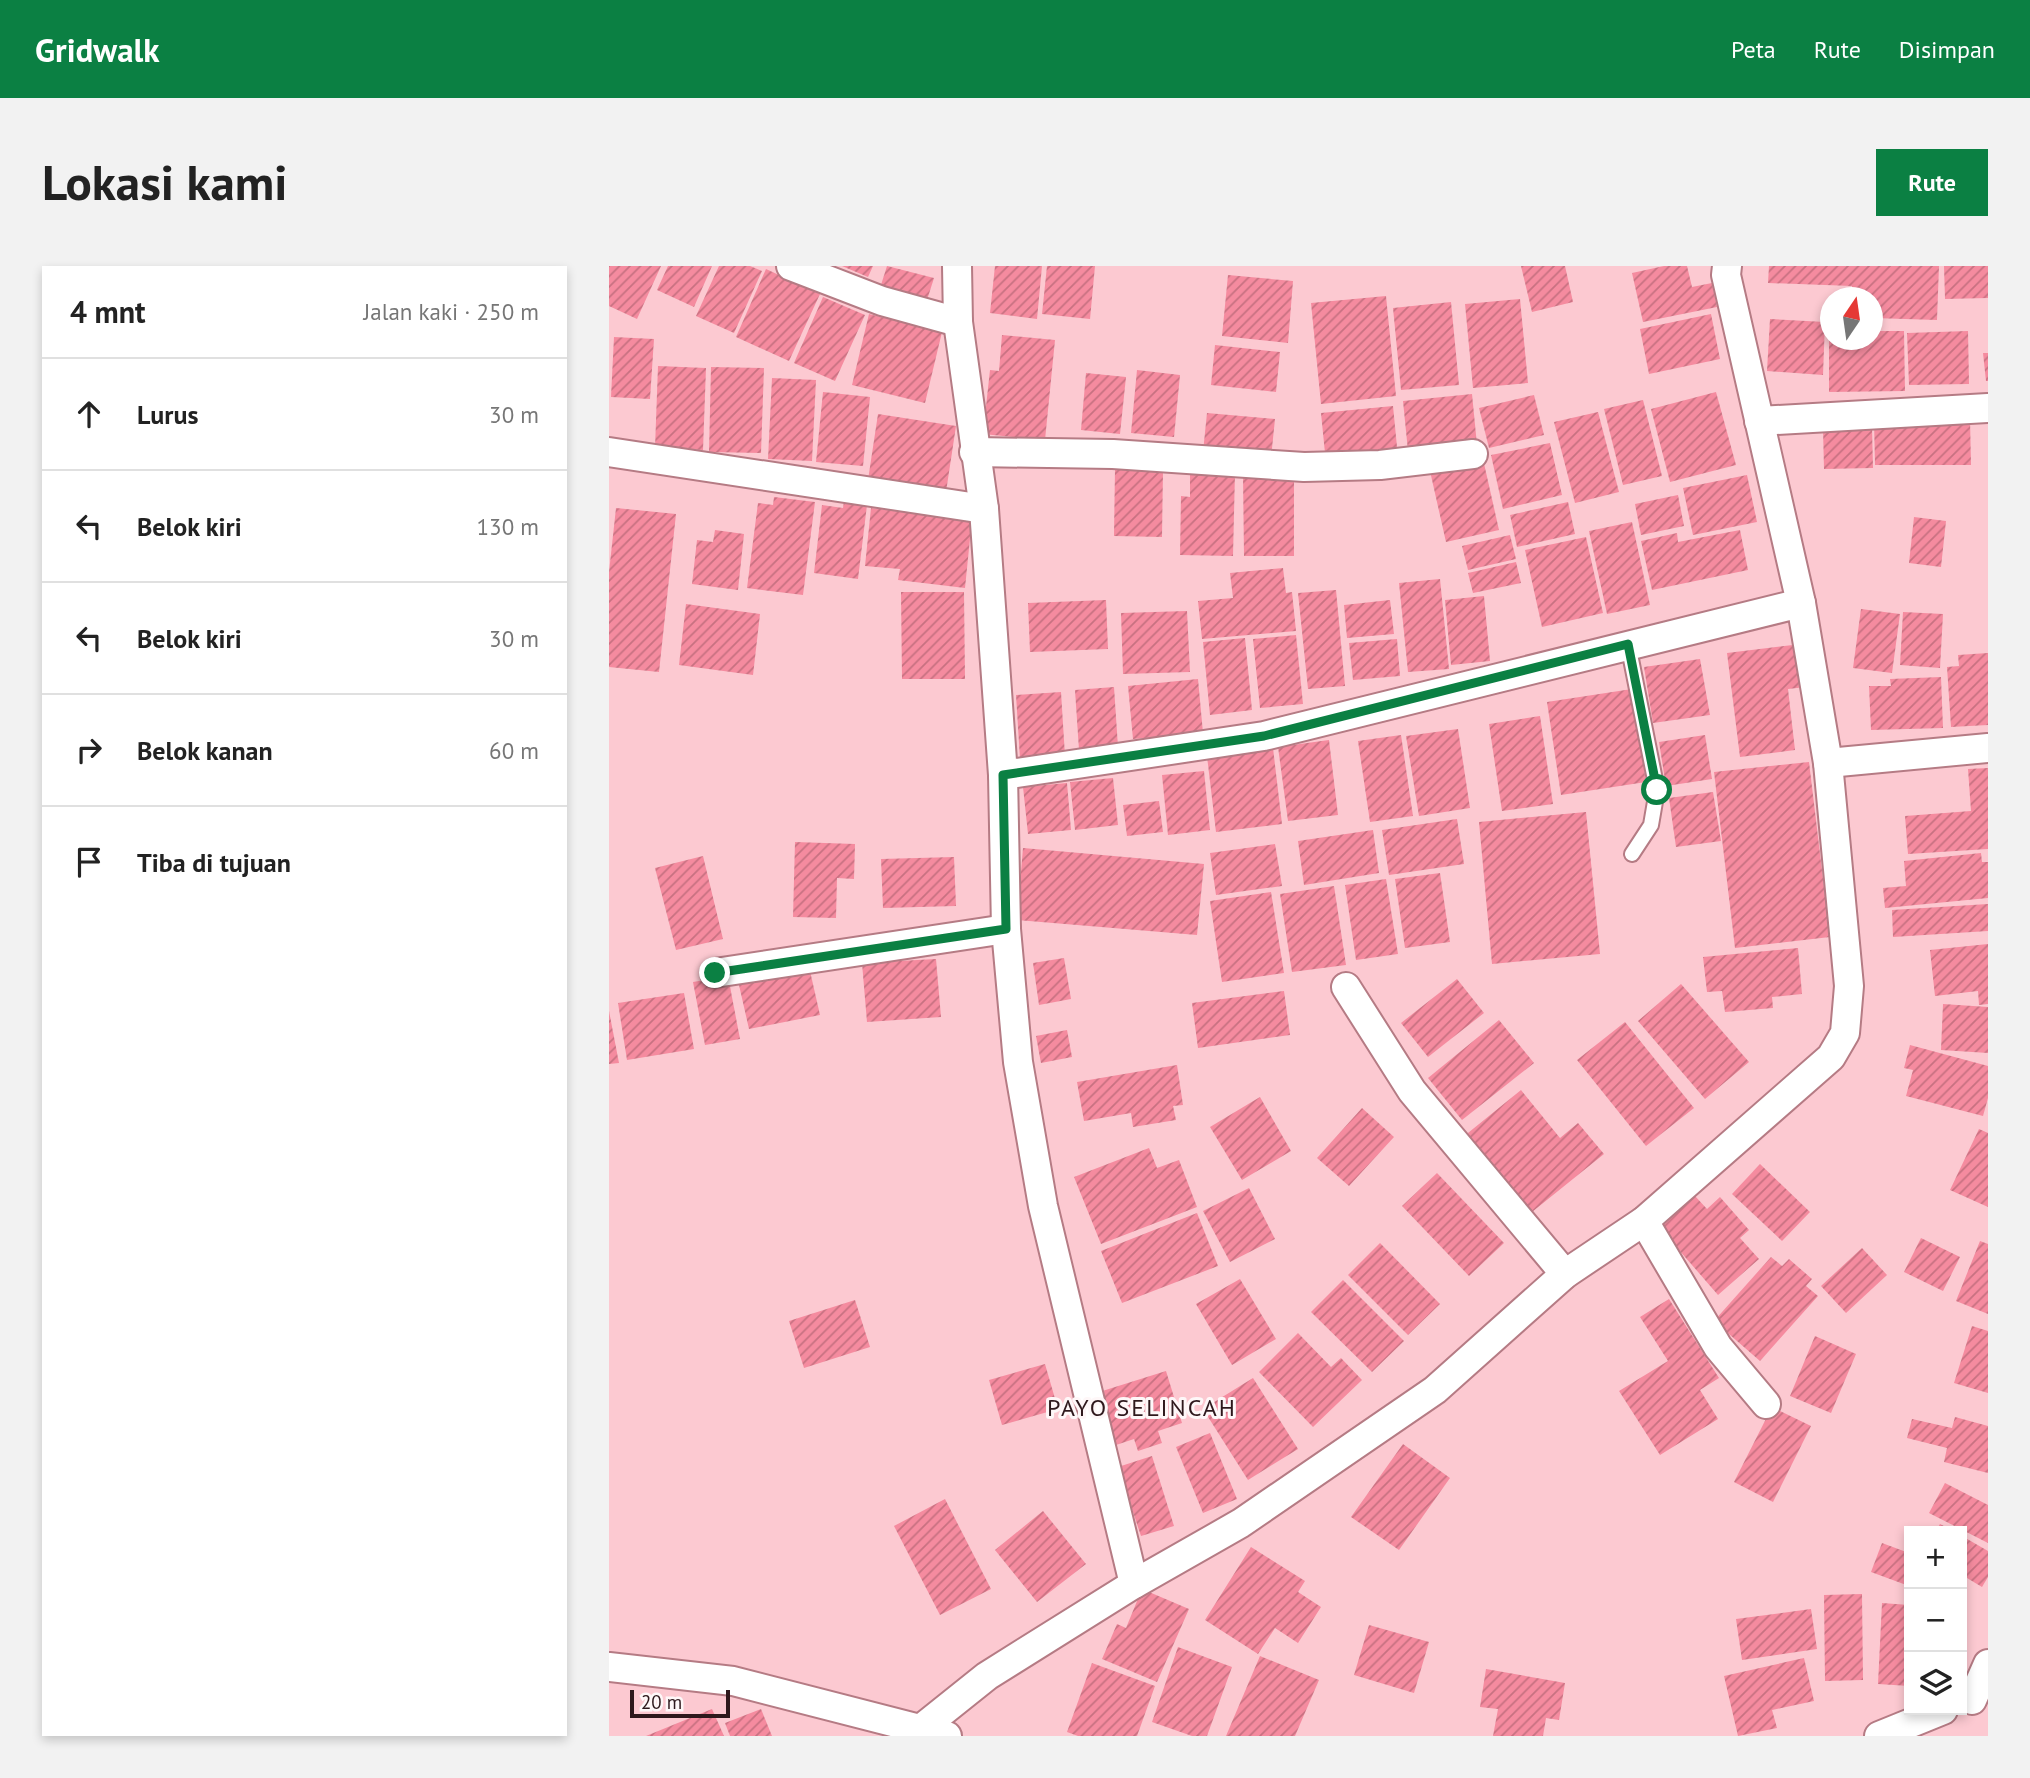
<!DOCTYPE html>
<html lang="id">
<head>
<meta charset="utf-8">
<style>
	body { margin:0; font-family:"PT Sans",sans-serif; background:#f2f2f2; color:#222 }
	.controls { position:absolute; right:21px; bottom:21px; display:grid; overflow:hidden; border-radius:0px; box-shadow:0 4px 10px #0003 }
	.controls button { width:63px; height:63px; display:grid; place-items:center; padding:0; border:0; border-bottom:2px solid #e0e0e0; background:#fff; color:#222; font:35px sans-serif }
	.compass { position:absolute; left:1211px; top:21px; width:63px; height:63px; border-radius:50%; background:#fff; box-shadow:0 4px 10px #0003; rotate:13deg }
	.scale { position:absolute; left:21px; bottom:18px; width:100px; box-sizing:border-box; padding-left:7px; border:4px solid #2e181c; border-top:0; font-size:19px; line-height:24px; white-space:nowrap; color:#2e181c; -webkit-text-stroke:5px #fef7f8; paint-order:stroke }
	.stop { position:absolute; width:21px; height:21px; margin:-16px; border:5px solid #0b8043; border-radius:50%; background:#fff }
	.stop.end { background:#0b8043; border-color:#fff; box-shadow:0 2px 7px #0008 }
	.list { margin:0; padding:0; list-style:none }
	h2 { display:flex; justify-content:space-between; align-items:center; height:91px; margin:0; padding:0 28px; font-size:30px }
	h2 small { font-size:23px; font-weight:400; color:#767676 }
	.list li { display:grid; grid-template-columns:46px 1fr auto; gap:21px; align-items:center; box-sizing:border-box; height:112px; padding:0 28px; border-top:2px solid #e0e0e0 }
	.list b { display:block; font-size:26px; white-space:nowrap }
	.list em { font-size:23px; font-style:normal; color:#767676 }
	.icon { flex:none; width:38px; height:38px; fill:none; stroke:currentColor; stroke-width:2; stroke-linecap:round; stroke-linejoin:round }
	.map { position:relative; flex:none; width:1379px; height:1470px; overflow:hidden; border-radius:0px }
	header { display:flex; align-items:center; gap:42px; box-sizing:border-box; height:98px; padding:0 35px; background:#0b8043; color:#fff }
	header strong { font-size:33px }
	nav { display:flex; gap:38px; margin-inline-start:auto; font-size:24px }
	.intro { display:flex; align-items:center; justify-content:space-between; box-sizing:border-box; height:168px; padding:0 42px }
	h1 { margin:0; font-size:49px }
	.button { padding:18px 32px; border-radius:0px; background:#0b8043; color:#fff; font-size:24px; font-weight:700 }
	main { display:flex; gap:42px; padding:0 42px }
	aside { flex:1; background:#fff; border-radius:0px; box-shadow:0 4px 10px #0003 }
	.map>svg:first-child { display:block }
	.building { fill:url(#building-hatch) }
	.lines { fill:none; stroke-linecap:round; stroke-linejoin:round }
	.lane-casing { stroke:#b57b84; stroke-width:18 }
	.street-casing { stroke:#b57b84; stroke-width:32 }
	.lane { stroke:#fff; stroke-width:14 }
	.street { stroke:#fff; stroke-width:28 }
	.route { stroke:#0b8043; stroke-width:9 }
	.labels { text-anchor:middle; stroke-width:6; stroke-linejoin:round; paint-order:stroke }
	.quarter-label { font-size:24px; letter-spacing:2px; fill:#2e181c; stroke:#fef7f8 }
</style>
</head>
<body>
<header>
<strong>Gridwalk</strong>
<nav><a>Peta</a><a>Rute</a><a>Disimpan</a></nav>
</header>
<div class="intro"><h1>Lokasi kami</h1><a class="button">Rute</a></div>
<main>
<aside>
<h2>4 mnt<small>Jalan kaki · 250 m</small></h2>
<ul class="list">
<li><svg class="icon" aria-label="ahead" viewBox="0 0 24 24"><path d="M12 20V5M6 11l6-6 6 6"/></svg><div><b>Lurus</b></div><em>30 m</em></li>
<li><svg class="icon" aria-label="left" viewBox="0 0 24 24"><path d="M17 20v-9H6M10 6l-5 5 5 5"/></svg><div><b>Belok kiri</b></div><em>130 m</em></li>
<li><svg class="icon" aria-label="left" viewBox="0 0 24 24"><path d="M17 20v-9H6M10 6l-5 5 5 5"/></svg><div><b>Belok kiri</b></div><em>30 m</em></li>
<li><svg class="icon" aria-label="right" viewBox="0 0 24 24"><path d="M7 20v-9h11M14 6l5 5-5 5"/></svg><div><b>Belok kanan</b></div><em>60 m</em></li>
<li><svg class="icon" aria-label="arrive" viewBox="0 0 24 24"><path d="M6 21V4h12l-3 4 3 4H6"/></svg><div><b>Tiba di tujuan</b></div></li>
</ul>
</aside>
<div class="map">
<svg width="1379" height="1470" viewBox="0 0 1379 1470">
	<defs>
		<pattern id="building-hatch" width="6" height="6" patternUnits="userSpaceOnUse" patternTransform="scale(1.75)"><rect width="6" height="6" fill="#f58b9f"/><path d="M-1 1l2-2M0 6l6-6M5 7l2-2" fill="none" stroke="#c77181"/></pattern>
	</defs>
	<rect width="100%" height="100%" fill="#fcc9d1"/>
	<g class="building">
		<path d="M0,0h52l-24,53 -28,-13z"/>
		<path d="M59,0h44l-18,41 -37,-17z"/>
		<path d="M110,0h31l12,5 -28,62 -38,-17z"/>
		<path d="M233,0h31l-5,11z"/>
		<path d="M278,0l47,12 -7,22 -46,-15z"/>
		<path d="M386,0h47l-5,53 -47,-6z"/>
		<path d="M438,0h48l-5,53 -48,-5z"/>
		<path d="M912,0h44l8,36 -41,10z"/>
		<path d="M1055,0h23l5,21 20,-4 5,24 -74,15 -11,-49z"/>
		<path d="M1160,0h170l-2,54 -64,-2v-20h-22l1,-12 -84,-3z"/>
		<path d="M1335,0h44v32l-43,1z"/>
		<path d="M157,3l54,25 -31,67 -53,-24z"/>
		<path d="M619,9l65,6 -5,62 -66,-7z"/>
		<path d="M777,30l10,100 -75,8 -10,-101z"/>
		<path d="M214,31l42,18 -30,66 -41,-18z"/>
		<path d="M911,33l8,84 -55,5 -8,-84z"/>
		<path d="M842,36l8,83 -58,5 -8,-82z"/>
		<path d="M260,48l73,18 -17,71 -73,-18z"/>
		<path d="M1102,48l9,45 -71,15 -9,-45z"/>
		<path d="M1161,53l55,3 -2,53 -56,-4z"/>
		<path d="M1264,65h31l1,60 -76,1v-52h44z"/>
		<path d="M1359,65l1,53 -60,1 -2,-52z"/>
		<path d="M393,69l53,5 -10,100 -62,-6 7,-64 9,1z"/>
		<path d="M5,71l40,2 -4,60 -39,-2z"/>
		<path d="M606,79l65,7 -4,40 -65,-7z"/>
		<path d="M1374,87h5v28h-2z"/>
		<path d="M49,100l48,2 -3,82 -48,-2z"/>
		<path d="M102,101l53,1 -3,85 -52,-1z"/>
		<path d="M528,104l43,5 -6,62 -43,-4z"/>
		<path d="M477,107l40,4 -6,57 -39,-4z"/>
		<path d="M163,112l44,2 -4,81 -44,-2z"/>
		<path d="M214,126l47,5 -7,69 -47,-4z"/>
		<path d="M1107,126l20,73 -66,17 -19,-73z"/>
		<path d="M863,128l5,51 -69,6 -5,-50z"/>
		<path d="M925,129l10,40 -55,13 -10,-40z"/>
		<path d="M1034,134l19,76 -39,9 -19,-76z"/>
		<path d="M784,140l5,51 -72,6 -5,-50z"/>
		<path d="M989,146l21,80 -44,11 -21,-81z"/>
		<path d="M598,147l68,6 -4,39 -68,-6z"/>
		<path d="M269,148l78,12 -10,66 -78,-12z"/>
		<path d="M1361,153l1,46h-96l-1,-45z"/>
		<path d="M1263,161l1,41 -49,1 -1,-41z"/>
		<path d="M941,177l12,52 -59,14 -12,-54z"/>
		<path d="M874,193l16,71 -53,12 -16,-71z"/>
		<path d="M506,203l48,1 -1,67 -48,-1z"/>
		<path d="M581,205l45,1 -2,84 -53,-1 1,-59 9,1z"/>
		<path d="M634,209h51v81h-50z"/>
		<path d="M1138,209l10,47 -64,13 -10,-47z"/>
		<path d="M1069,229l6,31 -43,9 -6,-31z"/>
		<path d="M165,231l41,5 -12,93 -56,-7 11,-85 15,2z"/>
		<path d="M235,235l23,4 -9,74 -44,-6 8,-68 21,3z"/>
		<path d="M959,236l7,32 -58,13 -7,-32z"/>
		<path d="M7,242l60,6 -17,158 -50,-5v-95z"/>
		<path d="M262,242l101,11 -7,69 -67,-8 2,-11 -35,-3z"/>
		<path d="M1305,251l32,4 -5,46 -32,-4z"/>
		<path d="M1023,256l18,83 -43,9 -18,-83z"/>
		<path d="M106,264l29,4 -6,56 -46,-6 5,-44 16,2z"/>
		<path d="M1131,264l8,40 -96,20 -11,-49 36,-8 1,9z"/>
		<path d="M901,269l6,24 -48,11 -6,-24z"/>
		<path d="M977,271l17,76 -61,14 -17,-77z"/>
		<path d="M907,296l5,21 -48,10 -5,-20z"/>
		<path d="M674,302l3,25 6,-1 4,39 -94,8 -4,-38 35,-3 -3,-25z"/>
		<path d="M831,313l9,90 -41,3 -9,-89z"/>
		<path d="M727,324l9,96 -37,3 -10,-96z"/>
		<path d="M292,326h63l1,87h-63z"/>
		<path d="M875,330l6,65 -39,4 -6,-65z"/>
		<path d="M497,334l2,49 -78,3 -2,-49z"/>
		<path d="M781,334l4,34 -47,4 -3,-33z"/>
		<path d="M77,338l74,10 -7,61 -74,-10z"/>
		<path d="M1252,343l39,5 -8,59 -39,-5z"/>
		<path d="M578,345l3,61 -67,2 -2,-61z"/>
		<path d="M1294,346l40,2 -3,54 -40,-3z"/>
		<path d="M687,369l7,69 -43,4 -7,-69z"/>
		<path d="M636,372l7,72 -42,5 -7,-73z"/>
		<path d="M788,373l3,37 -47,4 -4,-37z"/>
		<path d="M1192,378l5,43 -18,2 7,61 -55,7 -13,-104z"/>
		<path d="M1379,387v72l-37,2 -4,-60 12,-1 -1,-11z"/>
		<path d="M1091,393l10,56 -57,8 -9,-56z"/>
		<path d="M1332,411l2,51 -72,2 -2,-44h22l-1,-7z"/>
		<path d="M589,413l5,54 -70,6 -5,-53z"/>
		<path d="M505,421l4,60 -39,3 -4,-60z"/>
		<path d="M1023,423l14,93 -85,13 -14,-93z"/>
		<path d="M452,426l4,64 -45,3 -4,-64z"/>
		<path d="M931,450l13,88 -51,7 -13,-87z"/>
		<path d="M849,463l12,79 -51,8 -13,-80z"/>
		<path d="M792,469l12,81 -43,6 -12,-81z"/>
		<path d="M1096,469l7,44 -46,7 -7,-44z"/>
		<path d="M720,474l9,75 -50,6 -10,-74z"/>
		<path d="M664,482l9,76 -66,8 -9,-76z"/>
		<path d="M1200,496l21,175 -95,11 -21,-176z"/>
		<path d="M1379,502v81l-80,5 -3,-38 66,-5 -3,-42z"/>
		<path d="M595,505l6,59 -42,5 -6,-60z"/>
		<path d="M504,512l5,47 -43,5 -5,-48z"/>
		<path d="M458,517l4,47 -43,4 -5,-47z"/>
		<path d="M1104,526l8,49 -45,6 -7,-49z"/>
		<path d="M550,535l4,31 -36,4 -4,-31z"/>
		<path d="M977,546l14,142 -108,10 -13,-142z"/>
		<path d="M848,553l7,45 -75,11 -7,-45z"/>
		<path d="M764,564l6,43 -75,12 -6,-44z"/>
		<path d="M186,576l60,2 -1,35 -17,-1 -1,40 -43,-1z"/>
		<path d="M666,578l7,42 -66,9 -6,-42z"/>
		<path d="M414,582l181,16 -7,71 -180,-15z"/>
		<path d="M1372,587l1,9h6v36l-103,10 -2,-20 23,-2 -2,-25z"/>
		<path d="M94,590l20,83 -47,11 -21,-82z"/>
		<path d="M345,591l2,49 -73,2 -2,-49z"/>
		<path d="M831,607l10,69 -45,6 -10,-69z"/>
		<path d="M777,613l12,75 -42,6 -11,-75z"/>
		<path d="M725,620l12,79 -54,7 -12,-78z"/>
		<path d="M662,626l13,81 -62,9 -12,-81z"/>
		<path d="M1379,638v27l-95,6 -1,-27z"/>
		<path d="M1379,678v60l-9,1 -1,-14 -43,5 -5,-46z"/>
		<path d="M1189,682l4,46 -30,3 1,11 -48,4 -3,-21 -15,1 -4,-35z"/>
		<path d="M455,692l7,41 -32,6 -6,-42z"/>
		<path d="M327,693l5,58 -74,5 -5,-59z"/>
		<path d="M201,705l10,44 -71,14 -10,-44z"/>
		<path d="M119,710l12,63 -35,6 -12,-63z"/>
		<path d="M848,713l27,34 -56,44 -27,-34z"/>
		<path d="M1072,718l68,78 -44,37 -67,-78z"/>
		<path d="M675,725l6,44 -92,13 -6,-45z"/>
		<path d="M75,727l10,56 -67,11 -9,-57z"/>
		<path d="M1334,738l45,3v46l-47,-3z"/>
		<path d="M0,745l10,52 -10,1z"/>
		<path d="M890,754l35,43 -72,57 -34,-42z"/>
		<path d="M1016,756l69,86 -48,38 -69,-86z"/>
		<path d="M458,764l5,27 -31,6 -5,-27z"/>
		<path d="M1301,779l78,21v32l-5,18 -77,-20 7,-26 -9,-2z"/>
		<path d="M568,799l6,40 -10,1 3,14 -43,7 -2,-14 -47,8 -7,-39z"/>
		<path d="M912,824l39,48 18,-15 26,31 -77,62 -64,-79z"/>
		<path d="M651,831l31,54 -49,29 -32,-53z"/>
		<path d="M753,842l32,29 -45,49 -32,-28z"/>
		<path d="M1370,863l9,4v74l-38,-17z"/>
		<path d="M540,882l8,20 22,-8 18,47 -96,37 -27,-67z"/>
		<path d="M1151,898l50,48 -28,29 -50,-47z"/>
		<path d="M828,907l67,70 -35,33 -67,-70z"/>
		<path d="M640,922l26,51 -45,23 -27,-51z"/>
		<path d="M1086,930l12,13 13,-12 29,33 -9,8 19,21 -41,36 -59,-68z"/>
		<path d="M588,947l21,53 -96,37 -21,-52z"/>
		<path d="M1312,972l39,19 -17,34 -39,-19z"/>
		<path d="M1371,975l8,3v70l-32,-13z"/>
		<path d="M771,977l60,61 -32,31 -60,-60z"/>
		<path d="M1253,982l25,27 -41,38 -25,-27z"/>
		<path d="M1162,991l11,9 7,-7 23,20 -6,7 12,10 -58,65 -46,-40z"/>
		<path d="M631,1013l36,60 -44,26 -36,-61z"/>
		<path d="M734,1014l61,61 -32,31 -61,-60z"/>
		<path d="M1060,1033l50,79 -19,12 18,29 -58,36 -41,-64 49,-30 -28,-44z"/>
		<path d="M246,1034l15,47 -66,21 -15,-47z"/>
		<path d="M1363,1060l16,5v62l-34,-10z"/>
		<path d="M689,1067l33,34 10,-9 21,22 -49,47 -54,-55z"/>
		<path d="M1206,1070l41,18 -25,59 -41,-17z"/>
		<path d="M436,1098l13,45 -56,16 -13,-45z"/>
		<path d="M557,1105l16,52 -24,8 4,12 -24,8 -4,-12 -21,7 -17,-53z"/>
		<path d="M644,1112l45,71 -50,31 -45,-71z"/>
		<path d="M1163,1141l39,19 -38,76 -39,-20z"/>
		<path d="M1346,1151l33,9v47l-44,-11 3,-14 -40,-10 5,-19 40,9z"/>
		<path d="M601,1167l27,66 -34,14 -27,-66z"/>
		<path d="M794,1178l47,34 -51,72 -48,-33z"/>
		<path d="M543,1190l22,70 -33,10 -23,-69z"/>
		<path d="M1336,1217l43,22v38l-59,-30z"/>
		<path d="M336,1233l46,90 -51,26 -46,-89z"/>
		<path d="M434,1245l43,53 -49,38 -42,-52z"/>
		<path d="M1331,1258l13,7h-17z"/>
		<path d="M1353,1270l26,15v26l-6,10 -20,-12z"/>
		<path d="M1273,1277l27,10v33l-38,-14z"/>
		<path d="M642,1281l54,34 -7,11 23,15 -23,36 -23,-15 -17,26 -53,-34z"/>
		<path d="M533,1323l47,20 -32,73 -55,-23 15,-35 9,4z"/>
		<path d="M1253,1328l1,86 -38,1 -1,-86z"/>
		<path d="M1273,1337l27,2v81l-31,-2z"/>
		<path d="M1202,1343l6,40 -75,11 -6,-41z"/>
		<path d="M1353,1352h5l-3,52h-2z"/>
		<path d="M760,1359l60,17 -15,51 -60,-18z"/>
		<path d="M569,1381l54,20 -25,69h-15l-40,-14z"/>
		<path d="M651,1390l59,24 -24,56h-69z"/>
		<path d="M1195,1392l10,43 -42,9 5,18 -39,8 -14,-60z"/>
		<path d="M483,1397l63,23 -18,50h-59l-11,-4z"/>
		<path d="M877,1403l79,14 -6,37 -13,-2 -3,18h-50l5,-27 -18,-2z"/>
		<path d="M103,1443l12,27h-78z"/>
		<path d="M152,1443l11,27h-42l-5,-13z"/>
	</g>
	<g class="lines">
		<g class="lane-casing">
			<path id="lane" d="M1019,378l29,146 -6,35 -19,29"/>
		</g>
		<g class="street-casing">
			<g id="street">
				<path d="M182,0l91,35 76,21"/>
				<path d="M348,0l1,56 26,187 19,266 3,154 12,133 25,144 91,378"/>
				<path d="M1150,155l229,-13"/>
				<path d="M0,186l375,57"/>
				<path d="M365,186l139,2 191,13 76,-2 93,-11"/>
				<path d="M1219,497l160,-15"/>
				<path d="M394,509l261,-39 537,-133"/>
				<path d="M106,707l291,-44"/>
				<path d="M737,721l66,104 153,183"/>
				<path d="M1035,955l74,126 48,57"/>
				<path d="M0,1401l124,14 214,55"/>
				<path d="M1363,1434l16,-36"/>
				<path d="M313,1462l65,-52 147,-92 107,-61 194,-133 130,-116 79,-53 187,-164 14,-24 4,-47 -21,-223 -27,-160 -75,-328 1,-9"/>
				<path d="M1270,1470l64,-26"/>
			</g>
		</g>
		<use href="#lane" class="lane"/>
		<use href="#street" class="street"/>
	</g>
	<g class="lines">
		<path class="route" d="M106,707l291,-44 -3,-154 261,-39 364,-92 29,146"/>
	</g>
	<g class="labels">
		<g class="quarter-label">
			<text x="533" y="1150">PAYO SELINCAH</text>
		</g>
	</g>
</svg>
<div class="controls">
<button>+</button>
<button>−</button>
<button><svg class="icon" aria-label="layers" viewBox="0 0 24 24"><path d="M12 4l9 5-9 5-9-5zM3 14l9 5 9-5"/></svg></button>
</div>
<svg class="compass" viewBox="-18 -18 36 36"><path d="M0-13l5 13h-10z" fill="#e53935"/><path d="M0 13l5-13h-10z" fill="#767676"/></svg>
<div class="scale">20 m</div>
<div class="stop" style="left:1048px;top:524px"></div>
<div class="stop end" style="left:106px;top:707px"></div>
</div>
</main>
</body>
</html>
